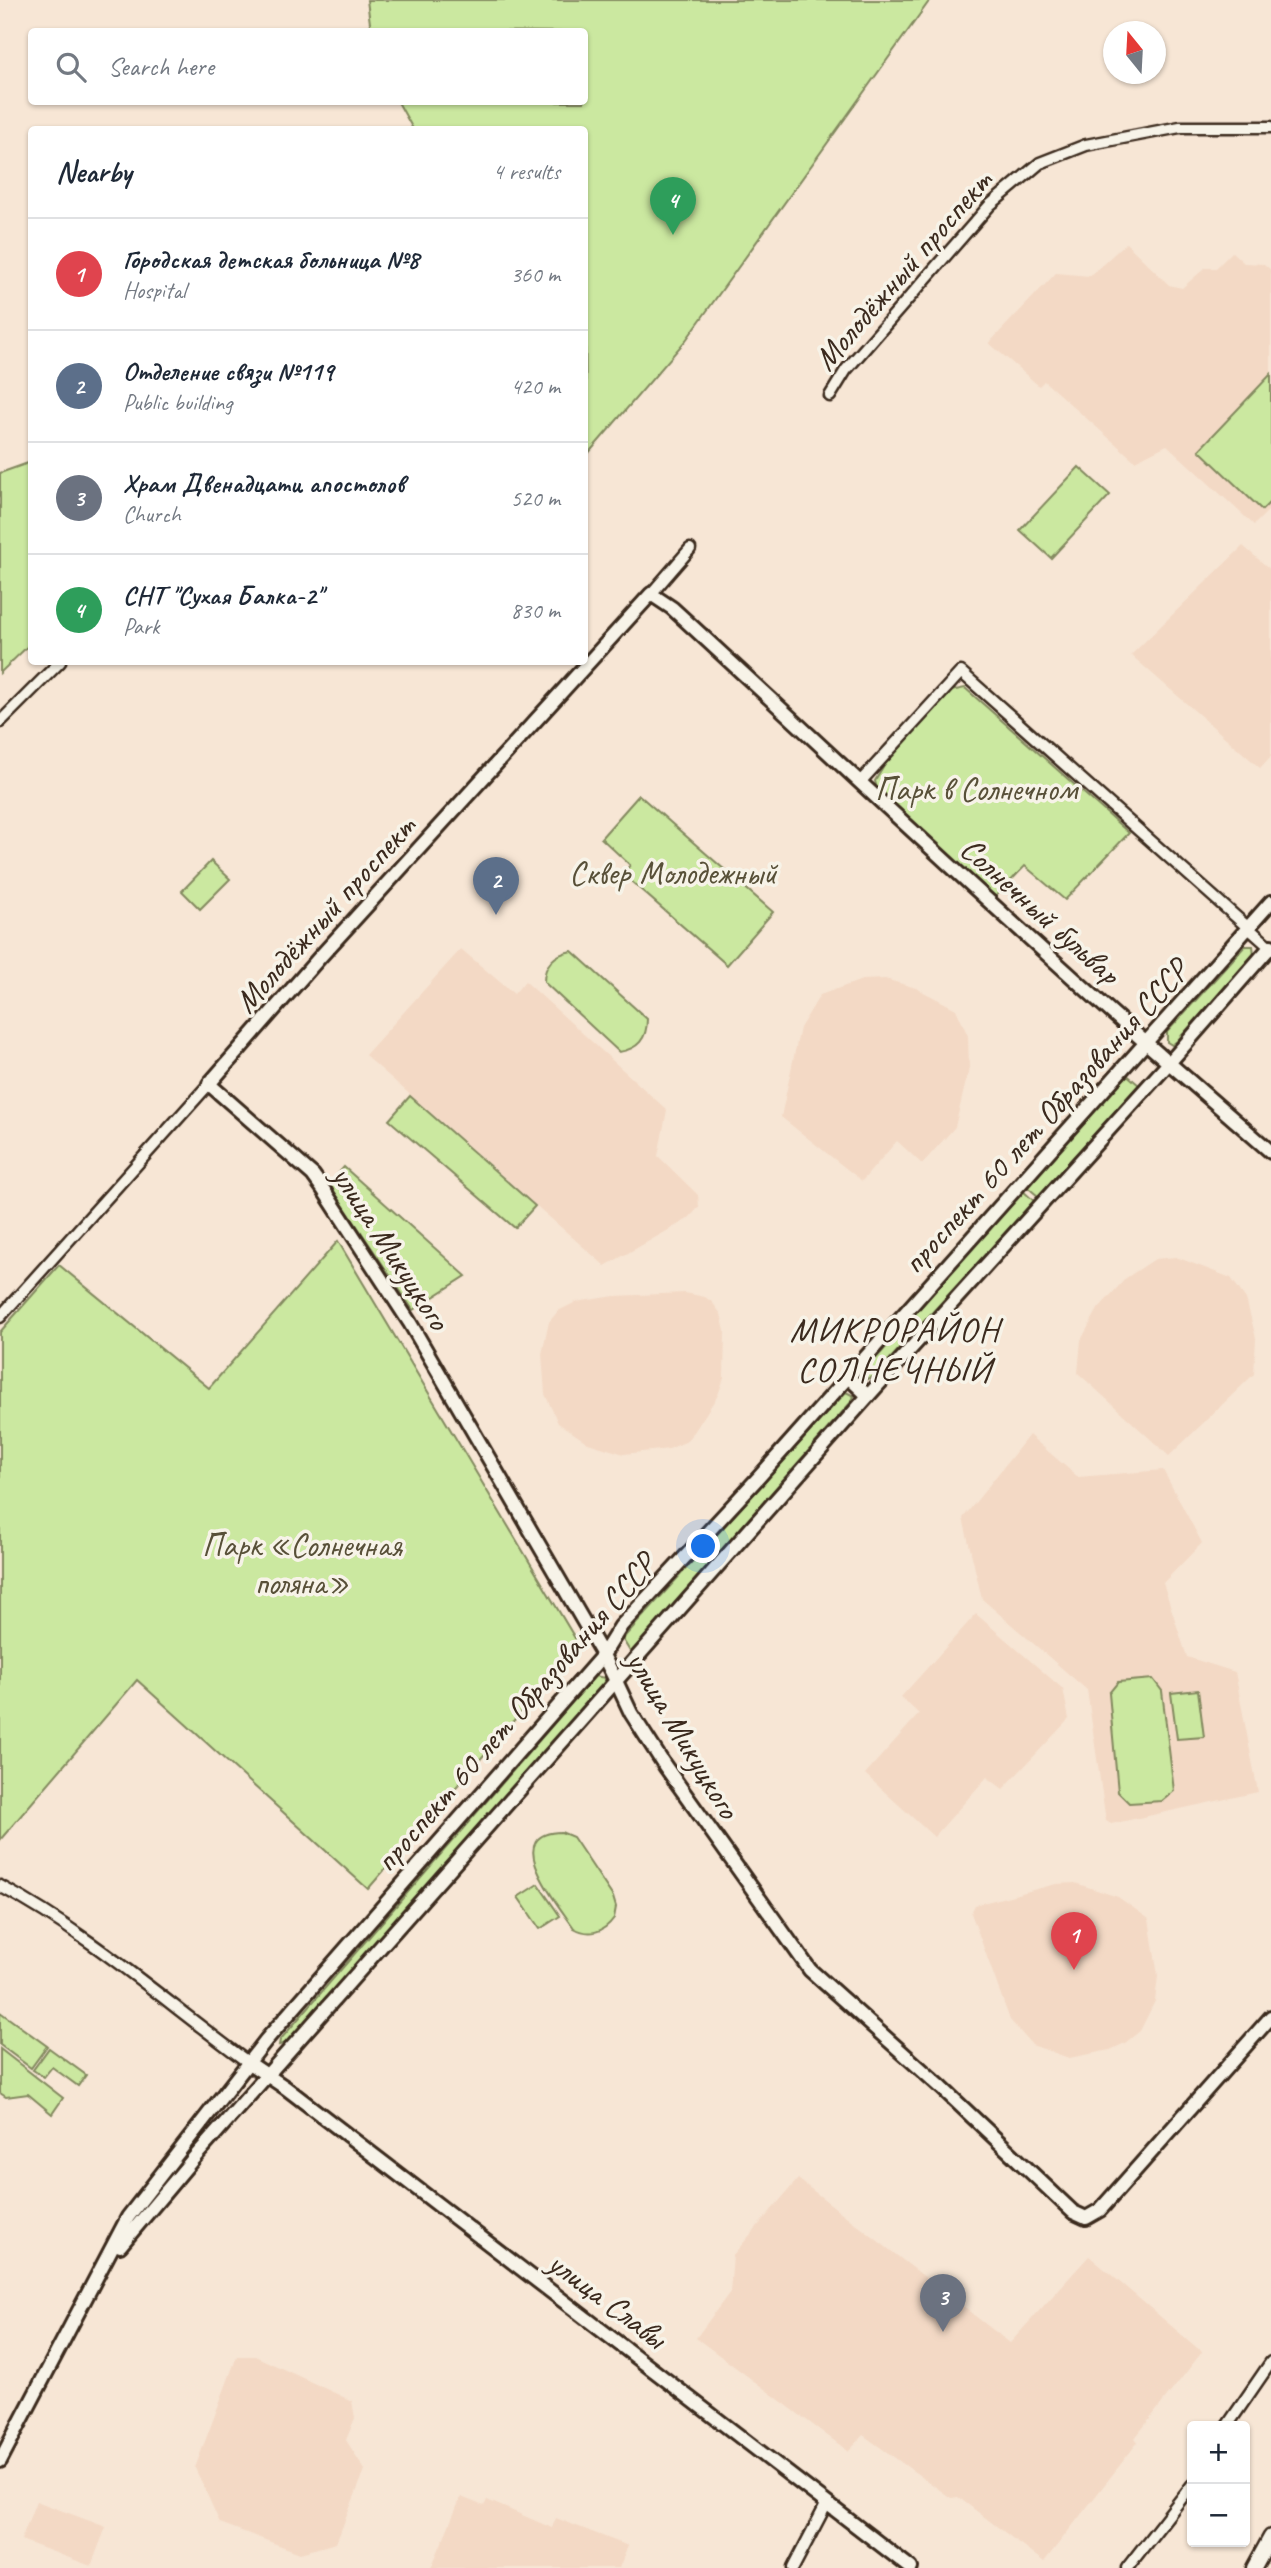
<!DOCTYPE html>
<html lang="en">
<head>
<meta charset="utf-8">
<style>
	body { margin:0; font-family:Caveat,sans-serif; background:#f2f2f3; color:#1f2937 }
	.controls { position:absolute; right:21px; bottom:21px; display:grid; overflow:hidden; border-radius:7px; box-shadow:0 2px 5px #0004 }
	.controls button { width:63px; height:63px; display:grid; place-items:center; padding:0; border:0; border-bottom:2px solid #e0e1e3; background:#fff; color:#1f2937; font:35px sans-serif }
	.compass { position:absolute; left:1103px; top:21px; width:63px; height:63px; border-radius:50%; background:#fff; box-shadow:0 2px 5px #0004; rotate:342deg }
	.you { position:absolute; left:704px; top:1547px; width:24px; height:24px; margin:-18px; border:5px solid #fff; border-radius:50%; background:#1a73e8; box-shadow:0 0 0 10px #1a73e833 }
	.badge { display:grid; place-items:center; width:46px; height:46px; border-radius:50%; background:#3b2a1e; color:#fff; font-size:23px; font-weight:700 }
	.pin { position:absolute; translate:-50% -58px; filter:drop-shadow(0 2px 4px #0008) }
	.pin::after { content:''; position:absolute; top:37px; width:24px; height:21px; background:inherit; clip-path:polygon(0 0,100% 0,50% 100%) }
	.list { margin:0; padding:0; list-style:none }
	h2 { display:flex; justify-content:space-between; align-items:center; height:91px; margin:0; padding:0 28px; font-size:30px }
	h2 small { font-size:23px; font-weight:400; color:#747a83 }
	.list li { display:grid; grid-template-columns:46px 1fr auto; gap:21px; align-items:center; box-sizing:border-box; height:112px; padding:0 28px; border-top:2px solid #e0e1e3 }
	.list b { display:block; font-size:26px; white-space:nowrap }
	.list p { margin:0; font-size:23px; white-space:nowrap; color:#747a83 }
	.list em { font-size:23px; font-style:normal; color:#747a83 }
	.icon { flex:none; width:38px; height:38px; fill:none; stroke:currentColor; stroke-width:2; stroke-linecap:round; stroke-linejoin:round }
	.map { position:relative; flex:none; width:1271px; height:2568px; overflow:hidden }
	.search { position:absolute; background:#fff; box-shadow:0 2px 5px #0004; left:28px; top:28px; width:560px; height:77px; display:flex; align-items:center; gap:18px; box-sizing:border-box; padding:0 24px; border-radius:7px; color:#747a83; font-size:26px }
	.panel { position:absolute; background:#fff; box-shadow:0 2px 5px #0004; left:28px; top:126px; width:560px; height:539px; border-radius:7px }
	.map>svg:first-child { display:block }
	.built { fill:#f3d9c5 }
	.green { fill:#cbe8a0; stroke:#83895f; stroke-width:2 }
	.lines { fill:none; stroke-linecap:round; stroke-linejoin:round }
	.minor-casing { stroke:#3b2a1e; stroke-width:15 }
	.tertiary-casing { stroke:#3b2a1e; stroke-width:18 }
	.secondary-casing { stroke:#3b2a1e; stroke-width:18 }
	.primary-casing { stroke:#3b2a1e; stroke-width:19 }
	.minor { stroke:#f7f3e8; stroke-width:10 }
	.tertiary { stroke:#f7f3e8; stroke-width:12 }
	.secondary { stroke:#f7f3e8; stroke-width:12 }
	.primary { stroke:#f7f3e8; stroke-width:14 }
	.labels { text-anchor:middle; stroke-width:7; stroke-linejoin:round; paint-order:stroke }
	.street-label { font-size:33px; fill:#3b2a1e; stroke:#f7f3e8 }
	.park-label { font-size:33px; fill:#585038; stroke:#f7f3e8 }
	.neighbourhood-label { font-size:35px; letter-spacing:2px; fill:#3b2a1e; stroke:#f7f3e8 }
</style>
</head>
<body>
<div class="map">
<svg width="1271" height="2568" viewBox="0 0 1271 2568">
	<rect width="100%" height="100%" fill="#f7e6d5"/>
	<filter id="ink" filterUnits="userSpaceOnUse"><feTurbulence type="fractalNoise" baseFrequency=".0143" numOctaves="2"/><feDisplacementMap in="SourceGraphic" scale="14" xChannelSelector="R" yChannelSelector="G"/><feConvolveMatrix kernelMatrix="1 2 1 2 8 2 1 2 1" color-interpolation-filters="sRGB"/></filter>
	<g filter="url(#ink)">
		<g class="built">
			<path d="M1126,243l43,42 13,3 23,-20h11l16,-16 12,11 20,1 7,6v238l-17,17 -87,-80 -32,16 -91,-80 -5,5 -50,-43 67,-70 34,3z"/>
			<path d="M1243,546l28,24v186l-11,12 -129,-113z"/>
			<path d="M461,949l53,45 11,-13 142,129 -9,46 40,39 1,12 -11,12 -83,47 -240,-211z"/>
			<path d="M885,979l31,9 40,21 12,27 1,33 -14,58 -33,37 -25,-23 -35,40 -81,-64 19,-89 20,-33 42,-15z"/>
			<path d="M1176,1257l55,21 15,21 10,39 -2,36 -85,82 -91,-83 3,-33 17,-31 28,-31 29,-19z"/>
			<path d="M685,1293l20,4 7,5 9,12 4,17 -1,47 -6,17 -24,37 -9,10 -16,7 -45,5 -36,-11 -30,-20 -13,-29 -3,-40 7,-32 9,-11 18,-9 39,-6z"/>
			<path d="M1029,1435l49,42 85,-7 39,73 -39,40 24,74 48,15 23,120 -147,32 -5,-3 -19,-131 -105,-91 -19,-81z"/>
			<path d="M976,1614l87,75 6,30 -66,70 -16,-12 -53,60 -69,-63 54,-60 -18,-17z"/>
			<path d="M1075,1883l43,14 31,22 9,57 -3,25 -15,30 -15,12 -15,7 -41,8 -37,-13 -22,-25 -39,-107 4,-8 81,-21z"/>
			<path d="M798,2179l212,164 79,-87 113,96 -67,86 3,4 -94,120 -86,-65 -7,1 -88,-63 -15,16 -152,-113 34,-46 3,-37z"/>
			<path d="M237,2356h18l97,45 3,17 -9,22 19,30 -29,73 -36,10 -80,-30 -25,-55z"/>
			<path d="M461,2497l23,9 3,-6 65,28 4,-10 72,28 -9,22h-188z"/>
			<path d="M36,2501l70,26 -15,39 -70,-26z"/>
		</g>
		<g class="green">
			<path d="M367,0h563l-244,340 -100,116 -2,-326 -171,-1 -15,-27h186v-70l-213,-1z"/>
			<path d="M1271,374v127l-9,9 -63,-60z"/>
			<path d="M31,462v181l-31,30v-200z"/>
			<path d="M1079,467l31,28 -59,63 -31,-28z"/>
			<path d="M965,688l164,145 -64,67 -40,-34 -30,31 -118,-108 -2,-8 12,-20 64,-70z"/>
			<path d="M639,795l134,117 -46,53 -104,-91 7,-9 -29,-27z"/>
			<path d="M211,861l19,18 -30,30 -18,-18z"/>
			<path d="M1245,946h8l1,8 -77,87 -5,4 -5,-3v-10z"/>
			<path d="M572,951l75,68c0,20 -9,30 -28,33l-75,-70c0,-18 11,-28 28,-31z"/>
			<path d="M1125,1073l14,12 -101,111 -12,-10z"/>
			<path d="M410,1096l125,110 -20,22 -126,-108z"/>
			<path d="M344,1167l122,109 -53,34 -84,-126z"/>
			<path d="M1022,1190l12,11 -127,139 -8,-8z"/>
			<path d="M338,1241l241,404 -211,244 -231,-209 -137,160v-508l59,-67 150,123z"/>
			<path d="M895,1337l8,8 -29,31 -7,3 -2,-8z"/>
			<path d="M846,1392l8,4 -2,5 -221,252 -8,-13 3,-5z"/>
			<path d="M595,1676l10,2 -1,8 -318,357 -7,2 1,-5z"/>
			<path d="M1153,1679l9,12 12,100 -12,10 -33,2 -11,-11 -9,-99 9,-11z"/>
			<path d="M1198,1690l6,47 -27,2 -6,-46z"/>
			<path d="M561,1832l12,5 40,60 3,10 -2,11c-10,14 -24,19 -40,10 -14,-21 -76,-95 -13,-96z"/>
			<path d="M538,1884l22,32 -20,13 -22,-32z"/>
			<path d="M0,2012l47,34 -16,22 -31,-23z"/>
			<path d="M49,2048l37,27 -8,11 -26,-19 -8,10 -11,-7z"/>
			<path d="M0,2049l63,49 -11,16 -24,-20 -22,3 -6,-4z"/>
		</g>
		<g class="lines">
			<g class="minor-casing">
				<g id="minor">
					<path d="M830,396l16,-26 144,-165 50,-42 46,-18 94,-18h91"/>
					<path d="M651,594l39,-45"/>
					<path d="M0,722l60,-60"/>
					<path d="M861,781l100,-109 310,276"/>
					<path d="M0,1317l209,-233"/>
					<path d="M0,1886c90,48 167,117 249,177"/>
					<path d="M1227,2426l44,-64"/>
					<path d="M793,2568l34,-65"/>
					<path d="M1127,2568l65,-83"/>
				</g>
			</g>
			<g class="tertiary-casing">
				<g id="tertiary">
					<path d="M603,1655l-193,-332 -87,-134 -10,-14 -104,-91 111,-127 331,-363 21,14c158,145 313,293 473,434"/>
					<path d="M616,1681l15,32 34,53 145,204 132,118 131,124 13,6 14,-8 171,-193"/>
				</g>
			</g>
			<g class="secondary-casing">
				<g id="secondary">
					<path d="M1145,1042l126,110"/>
					<path d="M848,1377l20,19"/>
					<path d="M603,1655l13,26"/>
					<path d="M249,2063l37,25 625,480"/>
					<path d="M120,2246l73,-87 675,-763 301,-333 102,-117"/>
					<path d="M0,2461l128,-244 138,-177 337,-385 18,-29 138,-149 512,-575"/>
				</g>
			</g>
			<g class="primary-casing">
				<path id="primary" d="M1254,2568l17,-31"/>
			</g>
			<use href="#minor" class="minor"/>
			<use href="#tertiary" class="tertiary"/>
			<use href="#secondary" class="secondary"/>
			<use href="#primary" class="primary"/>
		</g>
	</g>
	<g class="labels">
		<g class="street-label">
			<text transform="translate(902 269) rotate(-49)" y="12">Молодёжный проспект</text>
			<text transform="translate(1041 910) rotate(42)" y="12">Солнечный бульвар</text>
			<text transform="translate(324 913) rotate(-48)" y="12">Молодёжный проспект</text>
			<text transform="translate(1044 1116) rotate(-48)" y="12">проспект 60 лет Образования СССР</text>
			<text transform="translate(392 1247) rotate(57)" y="12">улица Микуцкого</text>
			<text transform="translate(514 1712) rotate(-49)" y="12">проспект 60 лет Образования СССР</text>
			<text transform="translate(684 1734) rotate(59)" y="12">улица Микуцкого</text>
			<text transform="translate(608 2299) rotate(37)" y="12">улица Славы</text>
		</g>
		<g class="park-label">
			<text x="976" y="800">Парк в Солнечном</text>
			<text x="673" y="884">Сквер Молодежный</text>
			<text x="302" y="1556">Парк «Солнечная<tspan x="302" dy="38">поляна»</tspan></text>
		</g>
		<g class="neighbourhood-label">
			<text x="895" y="1341">МИКРОРАЙОН<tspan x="895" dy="40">СОЛНЕЧНЫЙ</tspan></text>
		</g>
	</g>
</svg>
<div class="controls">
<button>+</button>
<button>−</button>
</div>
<svg class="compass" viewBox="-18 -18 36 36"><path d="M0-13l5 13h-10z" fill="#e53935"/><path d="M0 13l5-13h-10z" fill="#747a83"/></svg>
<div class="you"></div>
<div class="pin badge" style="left:1074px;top:1970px;background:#e0444e">1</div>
<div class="pin badge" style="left:496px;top:915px;background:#5c6f8a">2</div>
<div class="pin badge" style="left:943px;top:2332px;background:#6b7280">3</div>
<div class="pin badge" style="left:673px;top:235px;background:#2e9e5b">4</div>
<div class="search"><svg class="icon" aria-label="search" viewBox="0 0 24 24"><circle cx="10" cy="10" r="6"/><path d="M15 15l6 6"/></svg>Search here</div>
<section class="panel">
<h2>Nearby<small>4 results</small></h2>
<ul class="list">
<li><span class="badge" style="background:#e0444e">1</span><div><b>Городская детская больница №8</b><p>Hospital</p></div><em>360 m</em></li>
<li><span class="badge" style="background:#5c6f8a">2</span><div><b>Отделение связи №119</b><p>Public building</p></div><em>420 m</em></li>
<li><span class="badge" style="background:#6b7280">3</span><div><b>Храм Двенадцати апостолов</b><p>Church</p></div><em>520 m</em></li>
<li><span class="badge" style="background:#2e9e5b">4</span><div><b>СНТ &quot;Сухая Балка-2&quot;</b><p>Park</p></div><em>830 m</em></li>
</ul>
</section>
</div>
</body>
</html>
